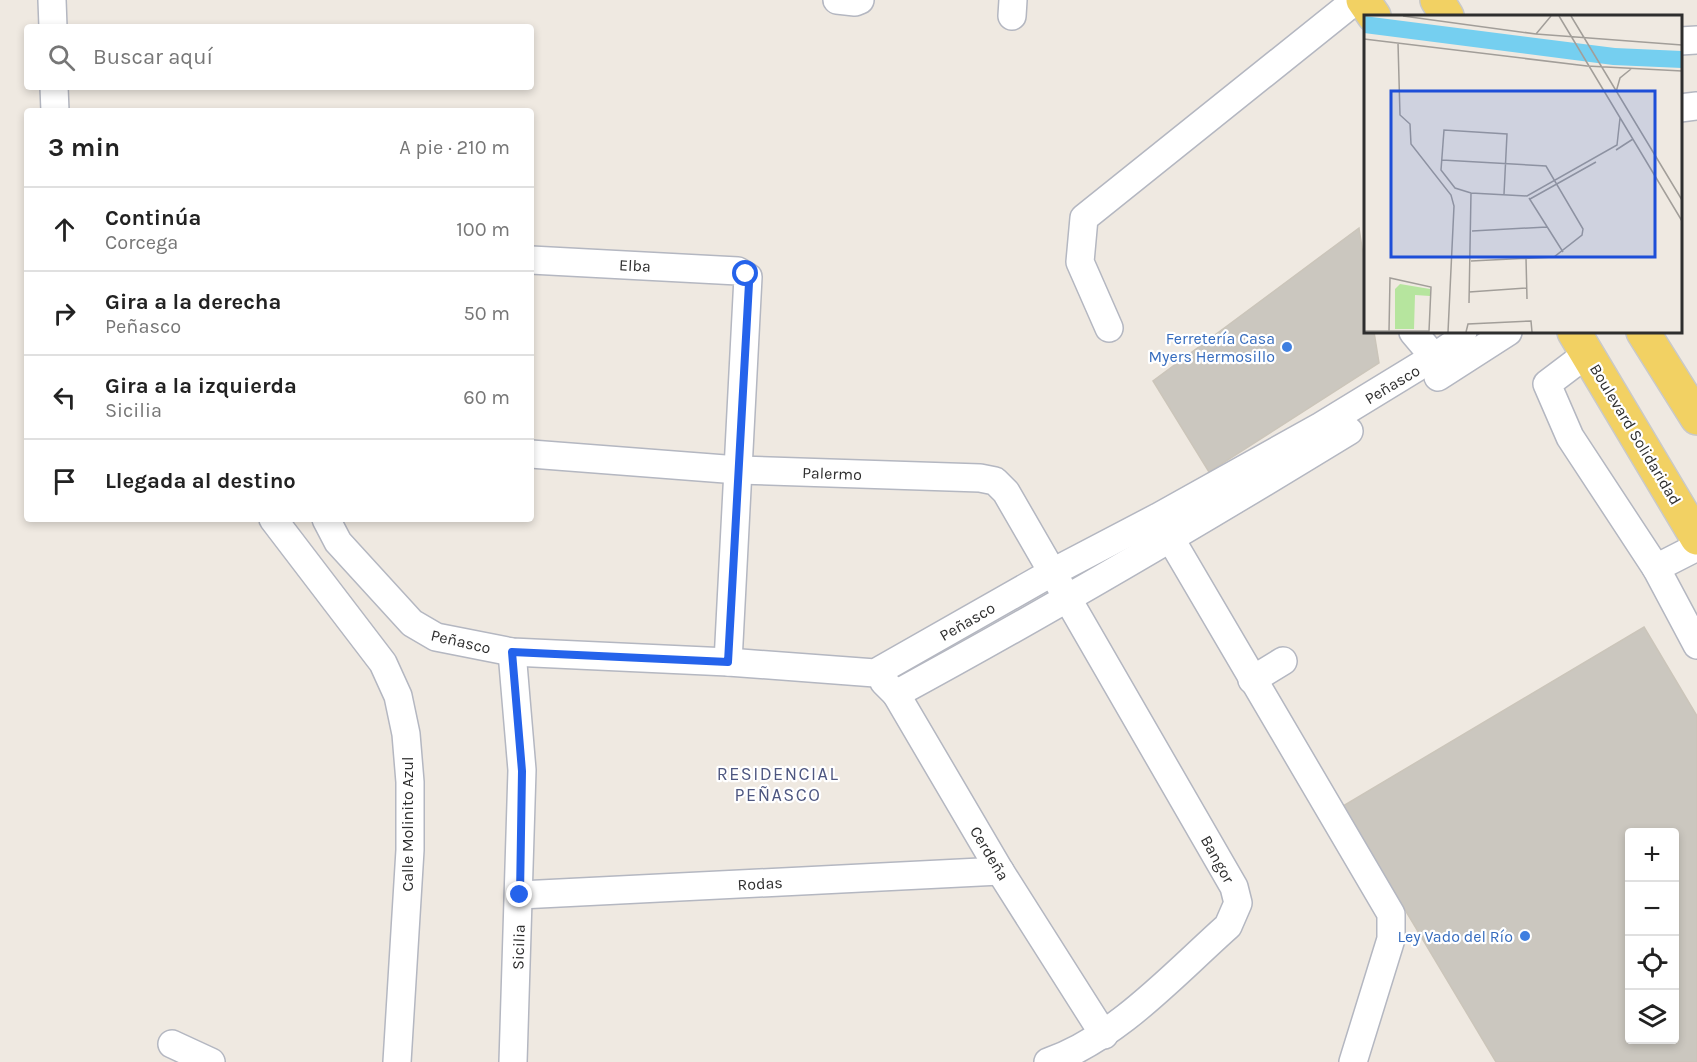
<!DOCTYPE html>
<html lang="es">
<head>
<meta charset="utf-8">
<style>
	body { margin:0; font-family:Karla,sans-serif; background:#f6f6f6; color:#222 }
	.controls { position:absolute; right:18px; bottom:18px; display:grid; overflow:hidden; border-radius:6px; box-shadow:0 3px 9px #0003 }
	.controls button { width:54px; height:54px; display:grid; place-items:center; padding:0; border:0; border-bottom:2px solid #e0e0e0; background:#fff; color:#222; font:30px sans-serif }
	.stop { position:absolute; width:18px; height:18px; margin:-14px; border:4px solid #2563eb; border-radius:50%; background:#fff }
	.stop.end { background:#2563eb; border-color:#fff; box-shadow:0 2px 6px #0008 }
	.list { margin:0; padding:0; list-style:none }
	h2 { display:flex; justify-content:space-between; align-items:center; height:78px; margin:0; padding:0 24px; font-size:26px }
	h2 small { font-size:20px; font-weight:400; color:#767676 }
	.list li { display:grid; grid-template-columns:39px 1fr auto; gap:18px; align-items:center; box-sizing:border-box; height:84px; padding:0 24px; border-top:2px solid #e0e0e0 }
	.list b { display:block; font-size:22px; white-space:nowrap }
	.list p { margin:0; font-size:20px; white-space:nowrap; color:#767676 }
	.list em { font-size:20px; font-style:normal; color:#767676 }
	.icon { flex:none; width:33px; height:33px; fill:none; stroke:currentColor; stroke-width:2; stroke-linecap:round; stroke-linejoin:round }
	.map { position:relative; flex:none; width:1697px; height:1062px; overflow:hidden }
	.search { position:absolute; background:#fff; box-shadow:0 3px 9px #0003; left:24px; top:24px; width:510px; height:66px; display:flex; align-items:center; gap:15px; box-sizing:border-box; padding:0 21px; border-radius:6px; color:#767676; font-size:22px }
	.panel { position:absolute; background:#fff; box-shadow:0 3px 9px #0003; left:24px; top:108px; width:510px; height:414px; border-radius:6px }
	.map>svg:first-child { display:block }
	.building { fill:#cbc7bf; stroke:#cbc5ba; stroke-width:1.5; fill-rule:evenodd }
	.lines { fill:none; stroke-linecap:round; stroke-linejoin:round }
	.minor-casing { stroke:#b4b7c1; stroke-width:30 }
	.major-casing { stroke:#c9c9c9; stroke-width:36 }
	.minor { stroke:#fff; stroke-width:27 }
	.major { stroke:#f2d163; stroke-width:33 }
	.route { stroke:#2563eb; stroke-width:8 }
	.shop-dot { fill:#3f7fe0; stroke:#fff; stroke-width:2 }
	.labels { text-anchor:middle; stroke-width:4.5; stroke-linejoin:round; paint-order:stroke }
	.street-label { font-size:16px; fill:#2e2e2e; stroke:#fff }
	.shop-label { font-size:16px; fill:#366cbe; stroke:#fff; text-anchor:end }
	.neighbourhood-label { font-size:18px; letter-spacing:1.5px; fill:#4d5680; stroke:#fff }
	.inset-road { fill:none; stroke:#a29e99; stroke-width:1.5 }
	.view { fill:#1d4ed8; fill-opacity:0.15; stroke:#1d4ed8; stroke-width:3 }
	.inset-edge { fill:none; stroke:#2e2e2e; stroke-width:3 }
</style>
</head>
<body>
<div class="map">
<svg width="1697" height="1062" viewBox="0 0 1697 1062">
	<rect width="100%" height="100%" fill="#efe9e1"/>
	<g class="building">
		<path d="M1359,228l7,46v58h8l5,31 -170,109 -56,-91z"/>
		<path d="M1644,627l53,89v346h-201l-153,-256zM1630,832h44v208h-44z"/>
	</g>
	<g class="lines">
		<g class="minor-casing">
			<g id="minor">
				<path d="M52,0l1,27"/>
				<path d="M837,0l18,2 5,-2"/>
				<path d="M1012,16l1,-16"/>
				<path d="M1680,41l17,-1"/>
				<path d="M54,87l1,24"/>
				<path d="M1680,108l17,-2"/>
				<path d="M531,260l207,11 10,6 -20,385"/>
				<path d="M1109,328l-29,-66 4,-44 272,-218"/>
				<path d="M1413,332l21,25"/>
				<path d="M1588,353l-41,31 23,53 86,131 41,77"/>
				<path d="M1438,377l70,-45"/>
				<path d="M531,454l207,16 242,8 15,3 11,11 228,395 4,16 -10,23c-54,48 -111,112 -180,136"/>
				<path d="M273,519l110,144 15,33 8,38 4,48v68l-13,212"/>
				<path d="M326,519l12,23 74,81 24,14 76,15 216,10 147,11 176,-100 107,-56 163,-91 113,-69 21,-14 8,-11"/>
				<path d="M1162,524l229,390v25l-38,123"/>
				<path d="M1656,568l41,-21"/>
				<path d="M512,652l10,118 -9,292"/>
				<path d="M1252,680l31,-19"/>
				<path d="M884,682l12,12 104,177 104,164"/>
				<path d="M896,694c153,-83 304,-172 453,-263"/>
				<path d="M520,895l480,-24"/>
				<path d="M172,1044l39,18"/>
			</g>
		</g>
		<g class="major-casing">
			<g id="major">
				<path d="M1363,0l11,16"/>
				<path d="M1437,0l10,16"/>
				<path d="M1574,332l123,206"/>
				<path d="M1643,332l54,86"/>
			</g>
		</g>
		<use href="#minor" class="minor"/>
		<use href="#major" class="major"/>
	</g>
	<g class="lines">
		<path class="route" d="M520,895l2,-124 -10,-119 216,10 21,-379 -3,-9"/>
	</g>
	<g class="shop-dot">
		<circle cx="1287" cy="347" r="6"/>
		<circle cx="1525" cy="936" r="6"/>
	</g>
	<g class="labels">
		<g class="street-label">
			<text transform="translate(635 265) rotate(3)" y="6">Elba</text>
			<text transform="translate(1392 384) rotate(-31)" y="6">Peñasco</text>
			<text transform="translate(1636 434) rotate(59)" y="6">Boulevard Solidaridad</text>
			<text transform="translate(832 473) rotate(2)" y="6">Palermo</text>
			<text transform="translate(967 621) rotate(-30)" y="6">Peñasco</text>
			<text transform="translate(461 641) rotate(13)" y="6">Peñasco</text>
			<text transform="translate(407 824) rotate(-90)" y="6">Calle Molinito Azul</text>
			<text transform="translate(990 853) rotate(59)" y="6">Cerdeña</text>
			<text transform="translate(1218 859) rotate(61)" y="6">Bangor</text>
			<text transform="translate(760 883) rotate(-3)" y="6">Rodas</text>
			<text transform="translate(518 947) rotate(-88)" y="6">Sicilia</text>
		</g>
		<g class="shop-label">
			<text x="1275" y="344">Ferretería Casa<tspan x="1275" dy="18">Myers Hermosillo</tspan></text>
			<text x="1513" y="942">Ley Vado del Río</text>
		</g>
		<g class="neighbourhood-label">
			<text x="778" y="780">RESIDENCIAL<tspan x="778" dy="21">PEÑASCO</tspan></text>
		</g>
	</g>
	<g transform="translate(1364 15)">
		<rect width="318" height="318" fill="#efe9e1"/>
		<path d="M36,269l30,5v7l-15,-1 -1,34h-19v-40z" fill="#b6e59e"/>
		<path d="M0,1l251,32 67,3v17l-69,-3 -249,-32z" fill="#75cff0"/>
		<path class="inset-road" d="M39,1l133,18 146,11M195,1l123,205M207,1l111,184M172,19l15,-18M0,24l223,27 95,5M34,28l2,72 10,9 1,20 40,51 3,11 -6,126M252,77l4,-14 11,-9M252,135l17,-11M78,145l104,6 37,63 -1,6 -28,22 -83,4M140,179l3,-60 -63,-4 -3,40 14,18 16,5 56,3 90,-51 3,-27M165,183l34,54M166,184l66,-37M108,216l75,-4M162,243l1,41M105,277l58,-4M105,288l2,-110M0,316h65l2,-44 -41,-9 -1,53M102,317l2,-8 63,-3 1,11"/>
		<path class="view" d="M27,76h264v166h-264z"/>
		<rect width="318" height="318" class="inset-edge"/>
	</g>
</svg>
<div class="controls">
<button>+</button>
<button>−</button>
<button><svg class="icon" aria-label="locate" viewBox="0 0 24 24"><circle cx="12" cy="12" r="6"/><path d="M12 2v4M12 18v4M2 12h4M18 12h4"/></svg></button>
<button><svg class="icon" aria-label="layers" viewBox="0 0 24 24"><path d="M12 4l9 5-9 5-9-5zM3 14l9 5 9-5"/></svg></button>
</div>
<div class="stop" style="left:746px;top:274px"></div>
<div class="stop end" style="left:520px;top:895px"></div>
<div class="search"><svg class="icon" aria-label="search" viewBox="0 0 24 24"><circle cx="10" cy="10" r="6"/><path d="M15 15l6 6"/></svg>Buscar aquí</div>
<section class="panel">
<h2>3 min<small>A pie · 210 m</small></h2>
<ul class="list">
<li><svg class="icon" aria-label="ahead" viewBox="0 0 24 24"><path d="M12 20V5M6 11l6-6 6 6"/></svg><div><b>Continúa</b><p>Corcega</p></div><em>100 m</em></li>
<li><svg class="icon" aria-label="right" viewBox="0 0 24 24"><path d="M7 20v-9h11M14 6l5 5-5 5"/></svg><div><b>Gira a la derecha</b><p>Peñasco</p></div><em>50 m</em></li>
<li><svg class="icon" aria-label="left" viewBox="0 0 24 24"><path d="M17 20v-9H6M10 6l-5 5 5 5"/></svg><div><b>Gira a la izquierda</b><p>Sicilia</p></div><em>60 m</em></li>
<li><svg class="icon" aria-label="arrive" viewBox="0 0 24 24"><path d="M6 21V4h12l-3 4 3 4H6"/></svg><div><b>Llegada al destino</b></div></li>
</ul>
</section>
</div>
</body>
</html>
